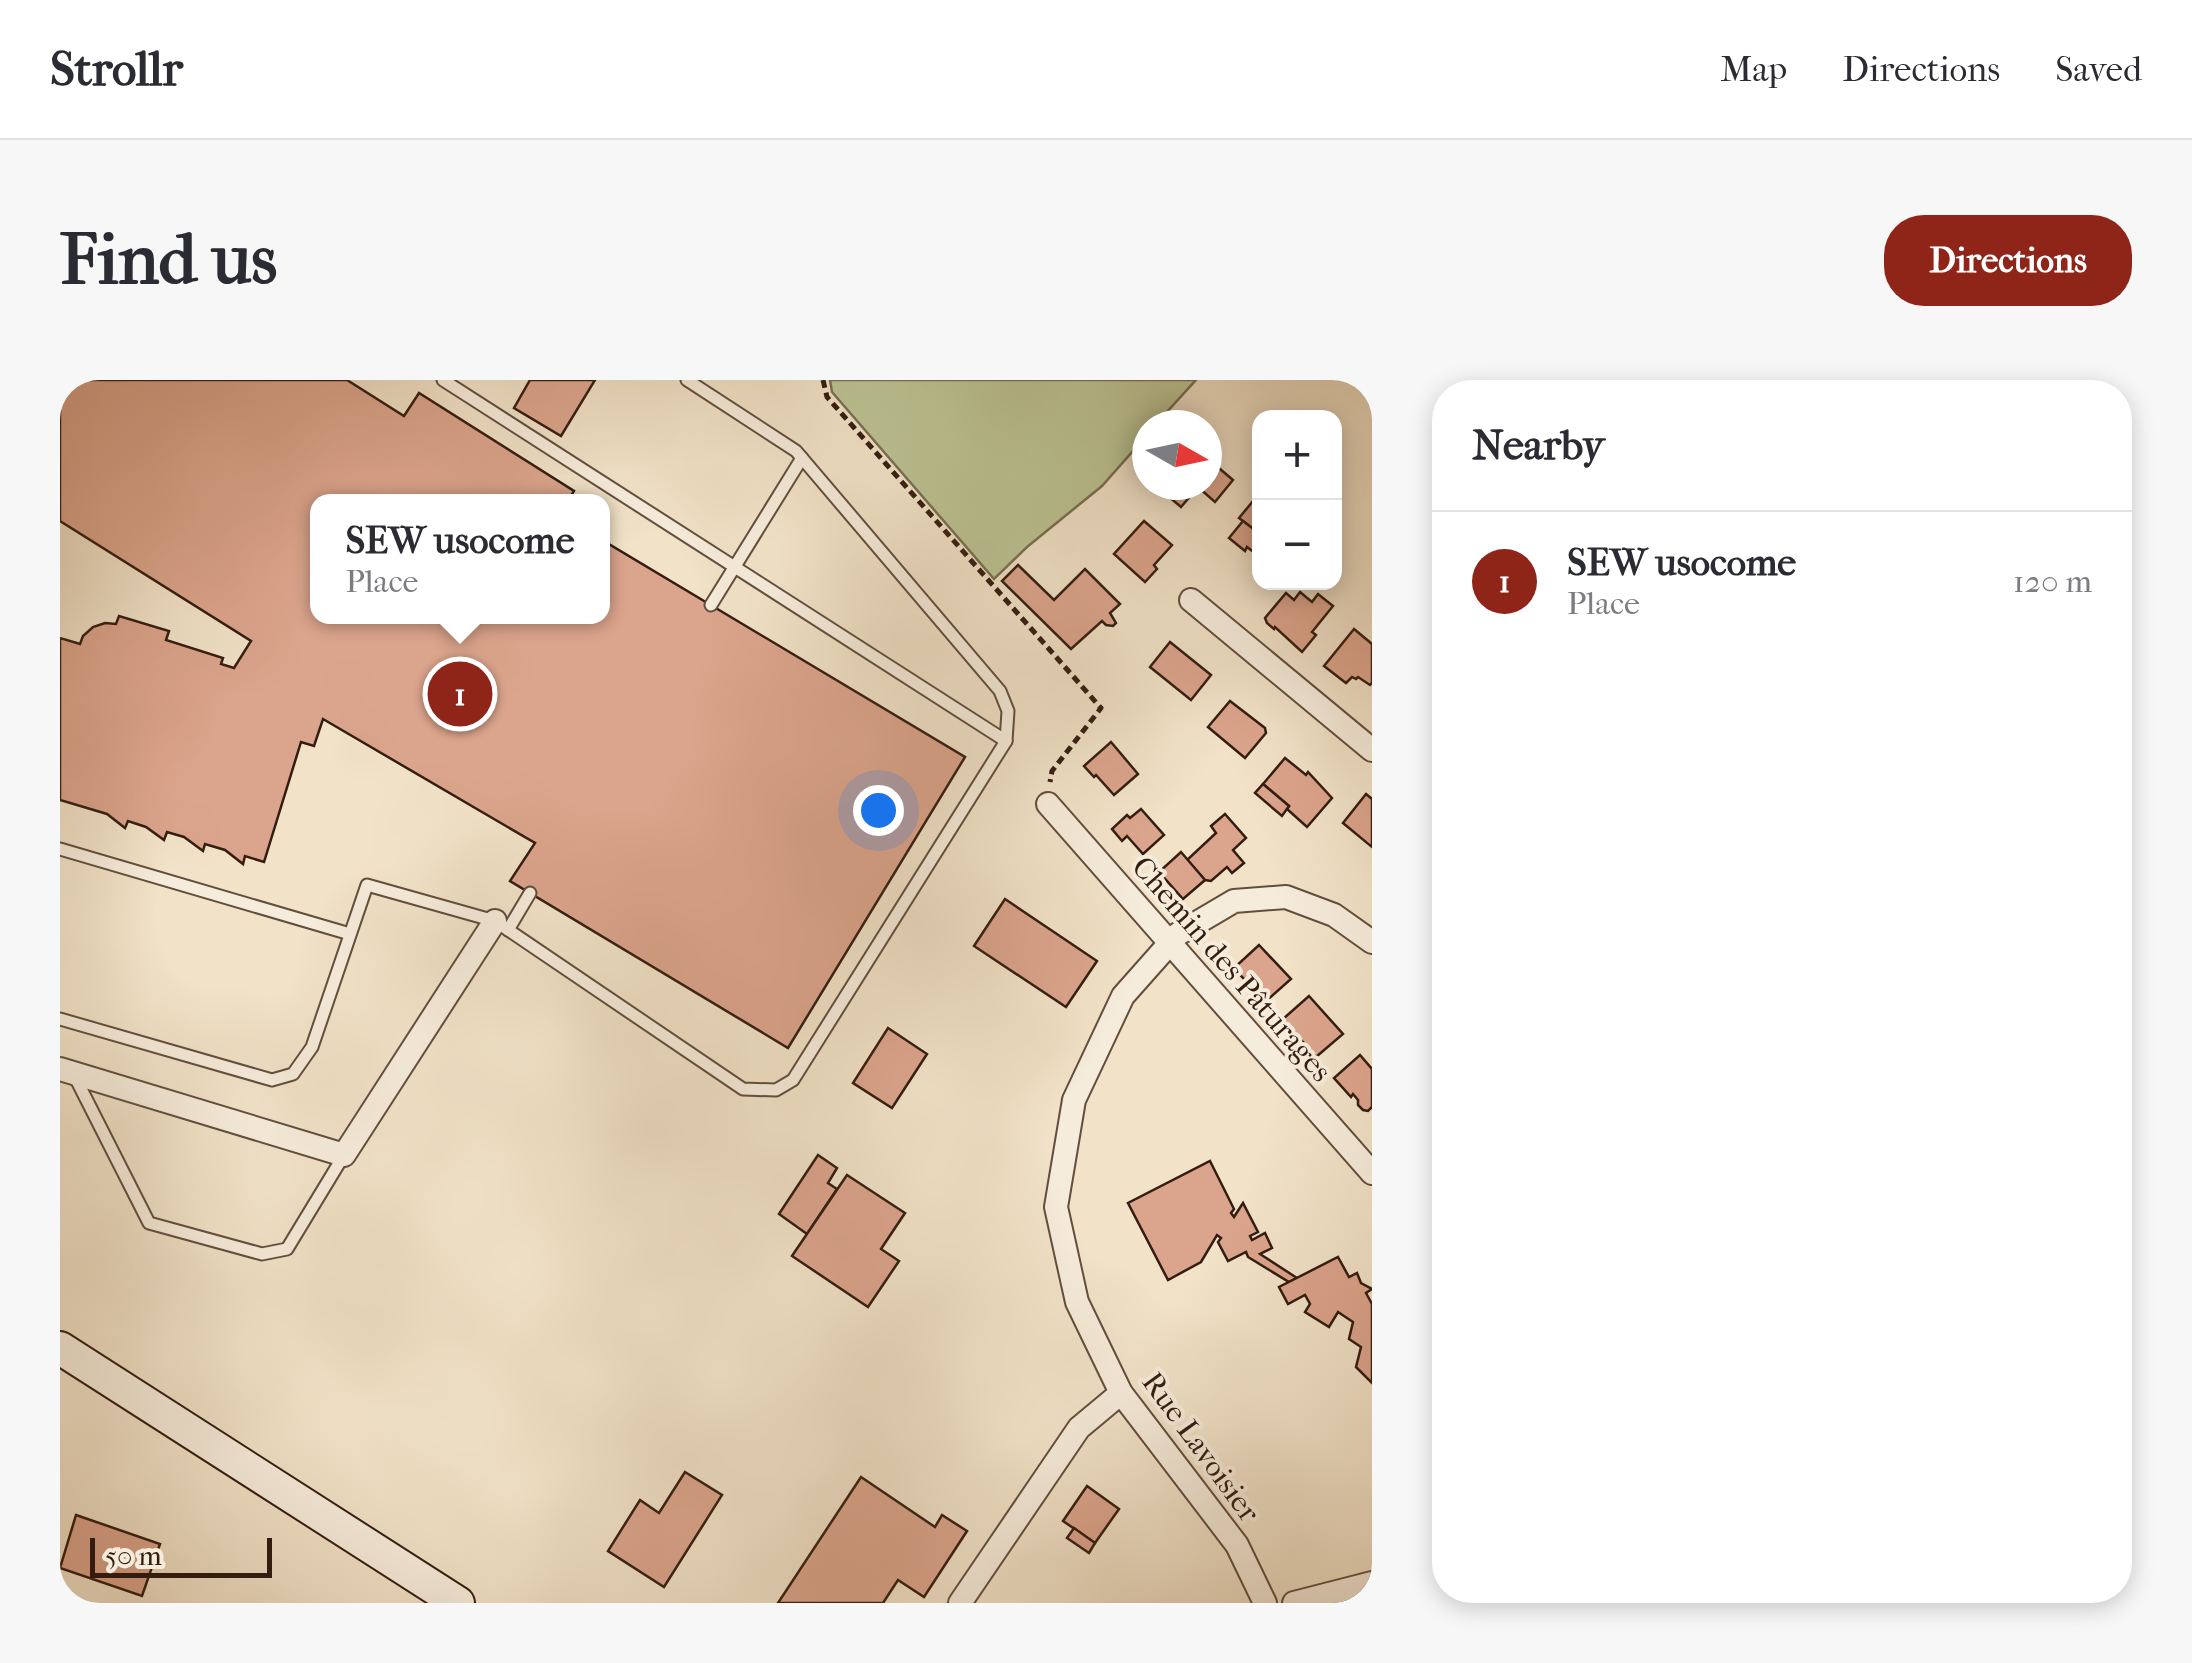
<!DOCTYPE html>
<html lang="en">
<head>
<meta charset="utf-8">
<style>
	body { margin:0; font-family:"IM FELL French Canon",serif; background:#f7f7f7; color:#2b2b33 }
	.controls { position:absolute; right:30px; top:30px; display:grid; overflow:hidden; border-radius:20px; box-shadow:0 5px 25px #0003 }
	.controls button { width:90px; height:90px; display:grid; place-items:center; padding:0; border:0; border-bottom:2px solid #e1e1e2; background:#fff; color:#2b2b33; font:50px sans-serif }
	.compass { position:absolute; left:1072px; top:30px; width:90px; height:90px; border-radius:50%; background:#fff; box-shadow:0 5px 25px #0003; rotate:99deg }
	.scale { position:absolute; left:30px; bottom:25px; width:182px; box-sizing:border-box; padding-left:10px; border:5px solid #341d10; border-top:0; font-size:28px; line-height:35px; white-space:nowrap; color:#341d10; -webkit-text-stroke:8px #f6ecdb; paint-order:stroke }
	.you { position:absolute; left:818px; top:430px; width:35px; height:35px; margin:-25px; border:8px solid #fff; border-radius:50%; background:#1a73e8; box-shadow:0 0 0 15px #1a73e833 }
	.badge { display:grid; place-items:center; width:65px; height:65px; border-radius:50%; background:#8f2418; color:#fff; font-size:32px; font-weight:700 }
	.pin { position:absolute; translate:-50% -50%; border:5px solid #fff; box-shadow:0 2px 10px #0006 }
	.popup { position:absolute; left:250px; top:114px; width:300px; height:130px; box-sizing:border-box; display:grid; place-content:center; border-radius:20px; background:#fff; filter:drop-shadow(0 2px 8px #0005); font-size:32px; white-space:nowrap; color:#7c7c81 }
	.popup b { font-size:38px; color:#2b2b33 }
	.popup::after { content:''; position:absolute; left:50%; top:100%; margin-left:-20px; border:20px solid transparent; border-top-color:#fff }
	.list { margin:0; padding:0; list-style:none }
	h2 { display:flex; justify-content:space-between; align-items:center; height:130px; margin:0; padding:0 40px; font-size:42px }
	h2 small { font-size:32px; font-weight:400; color:#7c7c81 }
	.list li { display:grid; grid-template-columns:65px 1fr auto; gap:30px; align-items:center; box-sizing:border-box; height:140px; padding:0 40px; border-top:2px solid #e1e1e2 }
	.list b { display:block; font-size:38px; white-space:nowrap }
	.list p { margin:0; font-size:32px; white-space:nowrap; color:#7c7c81 }
	.list em { font-size:32px; font-style:normal; color:#7c7c81 }
	.map { position:relative; flex:none; width:1312px; height:1223px; overflow:hidden; border-radius:40px }
	header { display:flex; align-items:center; gap:60px; box-sizing:border-box; height:140px; padding:0 50px; background:#fff; border-bottom:2px solid #e1e1e2 }
	header strong { font-size:48px }
	nav { display:flex; gap:55px; margin-inline-start:auto; font-size:35px }
	.intro { display:flex; align-items:center; justify-content:space-between; box-sizing:border-box; height:240px; padding:0 60px }
	h1 { margin:0; font-size:70px }
	.button { padding:25px 45px; border-radius:40px; background:#8f2418; color:#fff; font-size:35px; font-weight:700 }
	main { display:flex; gap:60px; padding:0 60px }
	aside { flex:1; background:#fff; border-radius:40px; box-shadow:0 5px 25px #0003 }
	.map>svg:first-child { display:block }
	.green { fill:#bcc394; stroke:#787052; stroke-width:2.5 }
	.building { fill:#dba48c; stroke:#341d10; stroke-width:2.5 }
	.lines { fill:none; stroke-linecap:round; stroke-linejoin:round }
	.service-casing { stroke:#634e3e; stroke-width:15 }
	.minor-casing { stroke:#634e3e; stroke-width:26 }
	.secondary-casing { stroke:#341d10; stroke-width:36 }
	.path { stroke:#341d10; stroke-width:5; stroke-dasharray:8 5; stroke-linecap:butt }
	.service { stroke:#f6ecdb; stroke-width:11 }
	.minor { stroke:#f6ecdb; stroke-width:22 }
	.secondary { stroke:#f6ecdb; stroke-width:32 }
	.labels { text-anchor:middle; stroke-width:8; stroke-linejoin:round; paint-order:stroke }
	.street-label { font-size:30px; fill:#341d10; stroke:#f6ecdb }
</style>
</head>
<body>
<header>
<strong>Strollr</strong>
<nav><a>Map</a><a>Directions</a><a>Saved</a></nav>
</header>
<div class="intro"><h1>Find us</h1><a class="button">Directions</a></div>
<main>
<div class="map">
<svg width="1312" height="1223" viewBox="0 0 1312 1223">
	<rect width="100%" height="100%" fill="#f1e2c8"/>
	<filter id="stains"><feTurbulence type="fractalNoise" baseFrequency=".002" numOctaves="4"/><feColorMatrix values="0 0 0 0 .2 0 0 0 0 .09 0 0 0 0 .02 0 0 0 .5 -.17"/></filter>
	<radialGradient id="worn" r=".72"><stop offset=".6" stop-color="#630" stop-opacity="0"/><stop offset="1" stop-color="#630" stop-opacity=".3"/></radialGradient>
	<path class="green" d="M770,0h366l-41,45h-8v10l-45,51 -75,61 -33,32 -162,-187z"/>
	<g class="building">
		<path d="M0,0h287l57,36 15,-23 155,98 -6,10h-250v115h284v-76l363,217 -177,291 -278,-167 25,-38 -212,-124 -9,27 -13,-4 -37,120 -19,-6 -2,8 -18,-14 -20,-6 -2,7 -19,-14 -17,-5 -3,8 -18,-13 -18,-6 -3,7 -18,-14 -47,-14v-162l20,6 3,-8 10,-9 12,-4 11,1 3,-8 50,15 -3,9 57,18 -2,6 13,4 17,-27 -191,-120z"/>
		<path d="M470,0h65l-34,56 -47,-28z"/>
		<path d="M1147,78l26,22 -18,22 -17,-15 -17,20 -20,-17 4,-5h42z"/>
		<path d="M1198,115l2,1v38l-21,-16z"/>
		<path d="M1084,141l28,24 -18,20 3,4 -12,13 -31,-28z"/>
		<path d="M1183,141l17,13v23l-13,-10 -2,4 -16,-13z"/>
		<path d="M958,185l36,35 31,-31 35,35 -10,9 6,10 -3,3 -7,-1 -4,-4 -31,28 -69,-68z"/>
		<path d="M1240,212l12,10 6,-8 15,12 -21,26 4,3 -14,17 -27,-25 -1,2 -7,-6 -2,-5 21,-25 8,7z"/>
		<path d="M1294,249l18,15v39l-2,2 -12,-8 -2,2 -4,-2 -6,6 -22,-17z"/>
		<path d="M1110,262l41,33 -20,25 -41,-33z"/>
		<path d="M1170,321l35,27 1,5 -21,25 -37,-31z"/>
		<path d="M1051,362l27,32 -24,21 -18,-20 -2,2 -10,-11z"/>
		<path d="M1225,378l21,17 2,-3 24,26 -25,29 -20,-18 2,-3 -26,-22z"/>
		<path d="M1203,404l26,22 -7,10 -27,-23z"/>
		<path d="M1306,414l6,5v48l-29,-24z"/>
		<path d="M1081,429l23,26 -21,19 -16,-18 -5,5 -10,-12 15,-14 3,3z"/>
		<path d="M1165,434l21,24 -13,12 11,13 -12,10 -5,-6 -16,14 -6,-1 -18,-20 29,-27 -5,-7z"/>
		<path d="M1121,472l24,28 -22,19 -24,-27z"/>
		<path d="M945,519l92,62 -31,46 -92,-61z"/>
		<path d="M1199,565l32,34 -26,23 -31,-34z"/>
		<path d="M1249,616l34,38 -27,23 -33,-38z"/>
		<path d="M828,648l39,26 -35,54 -39,-25z"/>
		<path d="M1300,675l12,14v38l-4,4 -5,-1 -5,-5v-5l-5,-6 -2,3 -17,-19z"/>
		<path d="M758,775l19,13 -9,15 9,6 -30,45 -28,-20z"/>
		<path d="M1150,781l24,48 -3,4 3,4 9,-14 15,29 -8,4 2,4 13,-7 7,15 -12,6 37,24 -8,4 -41,-25 -2,-5 -18,9 -10,-19 3,-4 -4,-3 -16,27 -33,18 -40,-77z"/>
		<path d="M787,795l58,38 -24,36 18,12 -31,46 -76,-51z"/>
		<path d="M1278,877l11,20 8,-4 4,10 11,6 -6,4 6,11v79l-16,-16 5,-20 -12,-8 4,-17 -15,-10 -9,15 -24,-15 5,-8 -5,-9 -17,9 -9,-17z"/>
		<path d="M625,1092l37,23 -58,92 -56,-36 32,-51 19,13z"/>
		<path d="M801,1097l74,50 7,-12 25,16 -43,66 -26,-17 -15,23h-105z"/>
		<path d="M1027,1106l32,23 -24,34 -32,-22z"/>
		<path d="M16,1135l84,29 -18,52 -82,-28z"/>
		<path d="M1014,1148l21,15 -6,10 -22,-15z"/>
	</g>
	<g class="lines">
		<g class="service-casing">
			<g id="service">
				<path d="M383,0l563,361"/>
				<path d="M651,225l91,-147"/>
				<path d="M0,469l290,85"/>
				<path d="M448,550l22,-37"/>
				<path d="M0,639l212,61 21,-6 19,-27 55,-162 128,36 248,168 33,1 17,-10 213,-339 2,-30 -8,-20 -204,-240 -109,-71"/>
				<path d="M15,697l74,146 113,31 25,-5 57,-94"/>
			</g>
		</g>
		<g class="minor-casing">
			<g id="minor">
				<path d="M1131,220l181,150"/>
				<path d="M988,424l324,369"/>
				<path d="M0,689l284,86 151,-234"/>
				<path d="M900,1223l119,-175 42,-35"/>
				<path d="M1205,1223l-28,-58 -116,-152 -44,-91 -21,-95 18,-107 49,-104 55,-62 56,-33 52,-4 48,18 38,27"/>
				<path d="M1234,1223l78,-20"/>
			</g>
		</g>
		<g class="secondary-casing">
			<path id="secondary" d="M0,968l398,255"/>
		</g>
		<path class="path" d="M763,0l4,17 274,311 -49,63 -2,11"/>
		<use href="#service" class="service"/>
		<use href="#minor" class="minor"/>
		<use href="#secondary" class="secondary"/>
	</g>
	<g class="labels">
		<g class="street-label">
			<text transform="translate(1172 589) rotate(49)" y="10">Chemin des Pâturages</text>
			<text transform="translate(1141 1067) rotate(54)" y="10">Rue Lavoisier</text>
		</g>
	</g>
	<rect width="100%" height="100%" filter="url(#stains)"/>
	<rect width="100%" height="100%" fill="url(#worn)"/>
</svg>
<div class="controls">
<button>+</button>
<button>−</button>
</div>
<svg class="compass" viewBox="-18 -18 36 36"><path d="M0-13l5 13h-10z" fill="#e53935"/><path d="M0 13l5-13h-10z" fill="#7c7c81"/></svg>
<div class="scale">50 m</div>
<div class="you"></div>
<div class="pin badge" style="left:400px;top:314px">1</div>
<div class="popup"><b>SEW usocome</b>Place</div>
</div>
<aside>
<h2>Nearby<small></small></h2>
<ul class="list">
<li><span class="badge">1</span><div><b>SEW usocome</b><p>Place</p></div><em>120 m</em></li>
</ul>
</aside>
</main>
</body>
</html>
